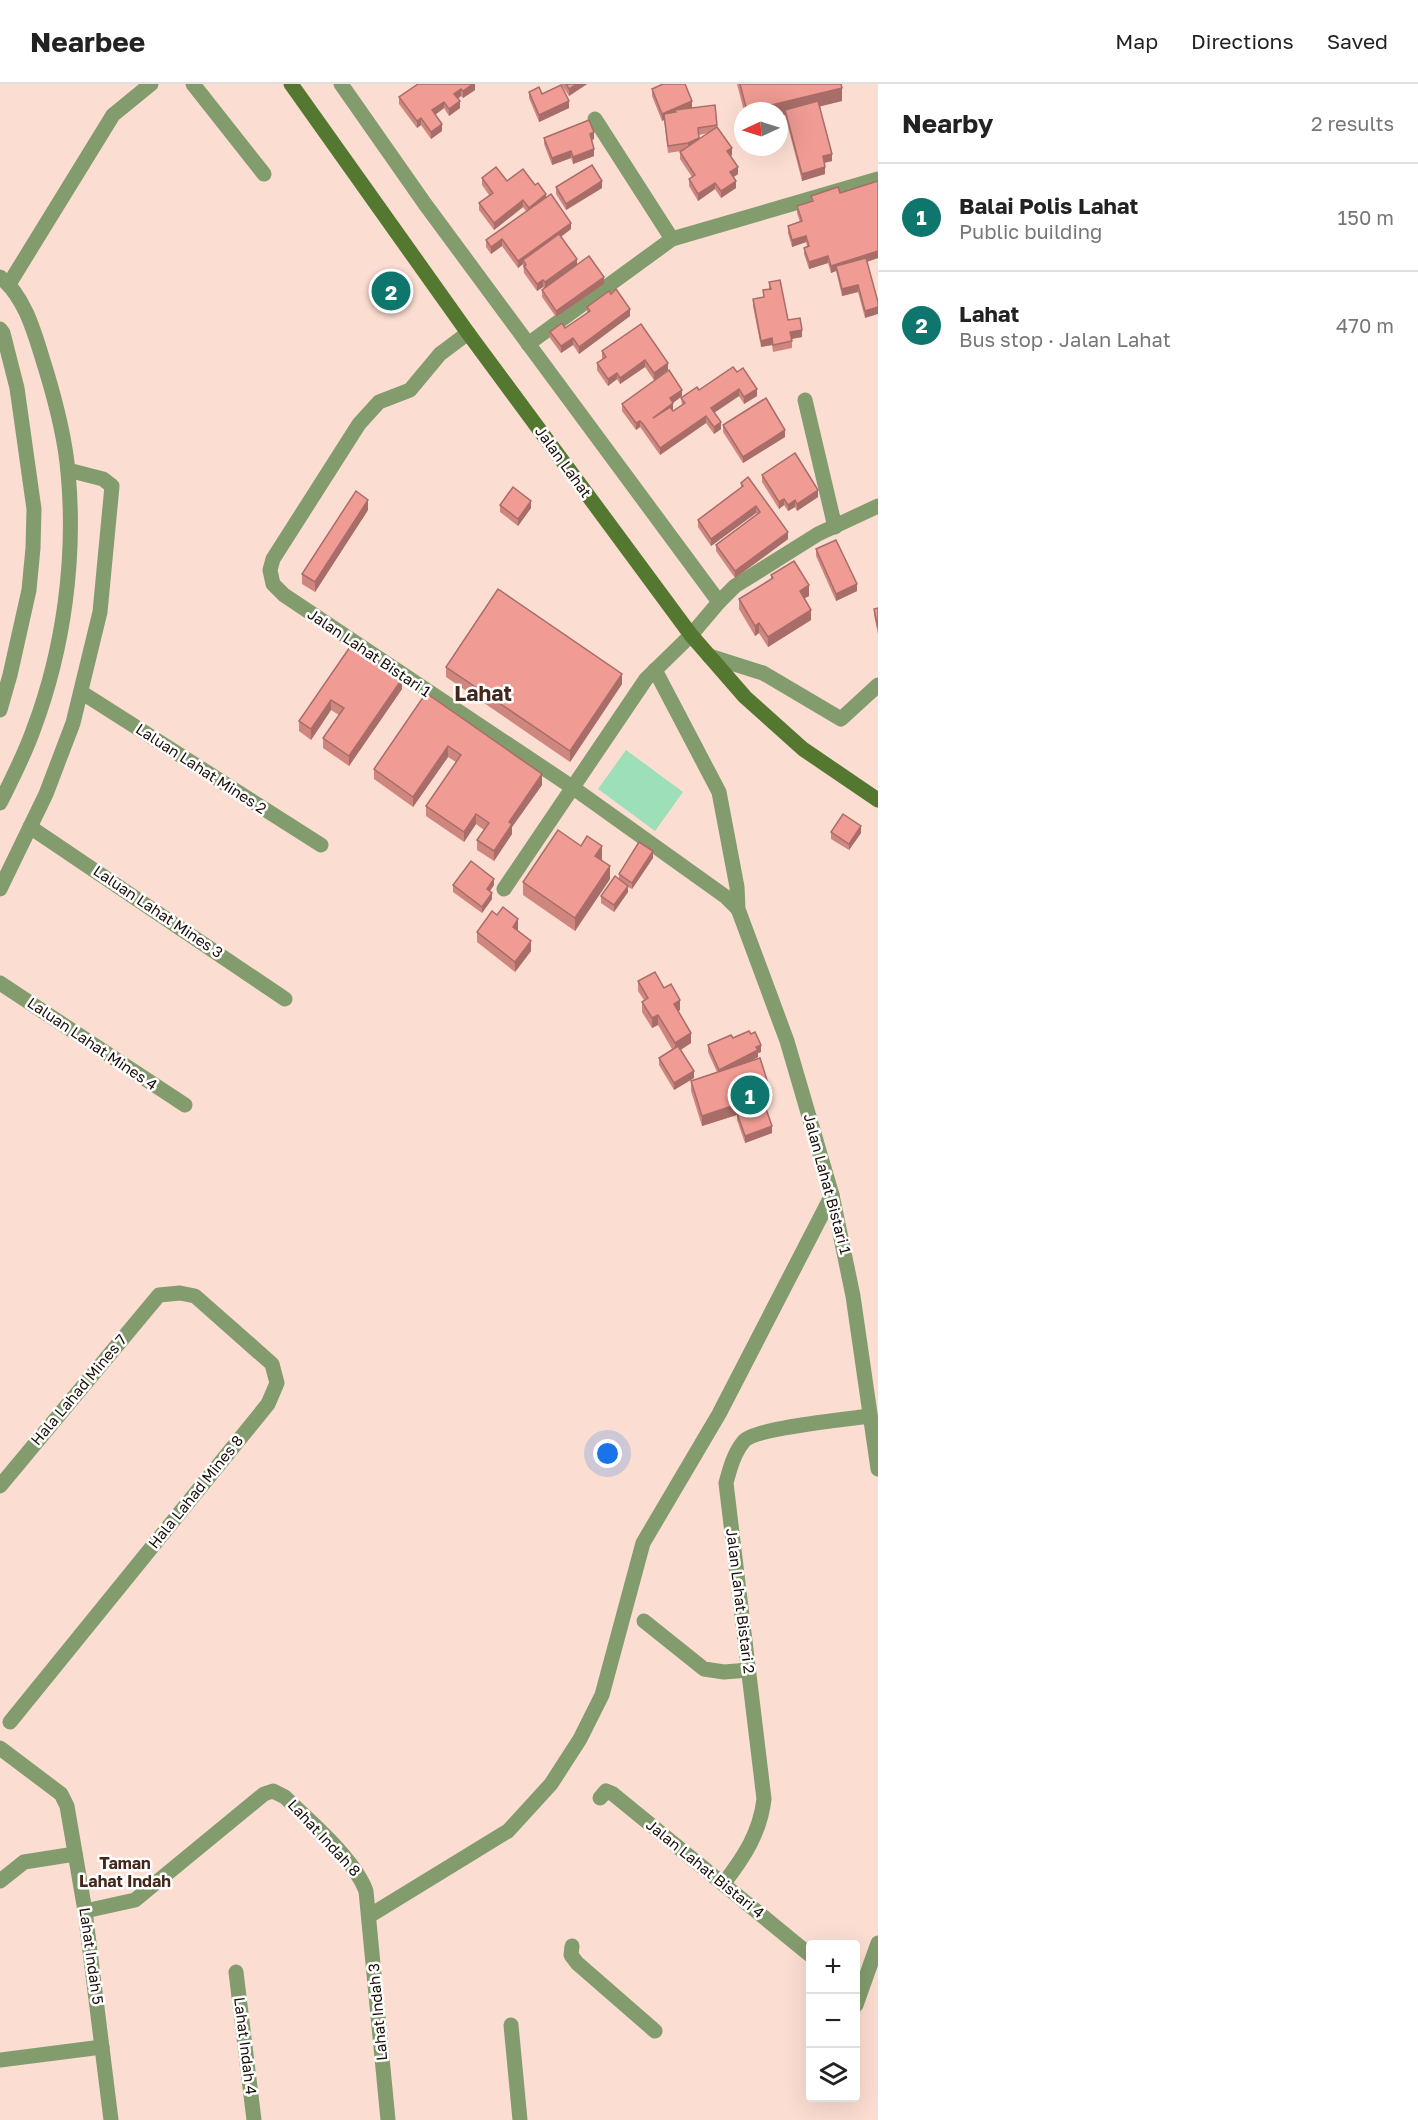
<!DOCTYPE html>
<html lang="en">
<head>
<meta charset="utf-8">
<style>
	body { margin:0; font-family:"Golos Text",sans-serif; background:#f2f2f2; color:#222 }
	.controls { position:absolute; right:18px; bottom:18px; display:grid; overflow:hidden; border-radius:6px; box-shadow:0 6px 24px #0002 }
	.controls button { width:54px; height:54px; display:grid; place-items:center; padding:0; border:0; border-bottom:2px solid #e0e0e0; background:#fff; color:#222; font:30px sans-serif }
	.compass { position:absolute; left:734px; top:18px; width:54px; height:54px; border-radius:50%; background:#fff; box-shadow:0 6px 24px #0002; rotate:266deg }
	.you { position:absolute; left:608px; top:1370px; width:21px; height:21px; margin:-15px; border:4px solid #fff; border-radius:50%; background:#1a73e8; box-shadow:0 0 0 9px #1a73e833 }
	.badge { display:grid; place-items:center; width:39px; height:39px; border-radius:50%; background:#0f766e; color:#fff; font-size:20px; font-weight:700 }
	.pin { position:absolute; translate:-50% -50%; border:3px solid #fff; box-shadow:0 2px 6px #0006 }
	.list { margin:0; padding:0; list-style:none }
	h2 { display:flex; justify-content:space-between; align-items:center; height:78px; margin:0; padding:0 24px; font-size:26px }
	h2 small { font-size:20px; font-weight:400; color:#767676 }
	.list li { display:grid; grid-template-columns:39px 1fr auto; gap:18px; align-items:center; box-sizing:border-box; height:108px; padding:0 24px; border-top:2px solid #e0e0e0 }
	.list b { display:block; font-size:22px; white-space:nowrap }
	.list p { margin:0; font-size:20px; white-space:nowrap; color:#767676 }
	.list em { font-size:20px; font-style:normal; color:#767676 }
	.icon { flex:none; width:33px; height:33px; fill:none; stroke:currentColor; stroke-width:2; stroke-linecap:round; stroke-linejoin:round }
	.map { position:relative; flex:none; width:878px; height:2036px; overflow:hidden }
	header { display:flex; align-items:center; gap:36px; box-sizing:border-box; height:84px; padding:0 30px; background:#fff; border-bottom:2px solid #e0e0e0 }
	header strong { font-size:28px }
	nav { display:flex; gap:33px; margin-inline-start:auto; font-size:21px }
	main { display:flex }
	aside { flex:1; background:#fff }
	.map>svg:first-child { display:block }
	.green { fill:#9ddfb8 }
	.lines { fill:none; stroke-linecap:round; stroke-linejoin:round }
	.street { stroke:#829c6d; stroke-width:15 }
	.secondary { stroke:#547830; stroke-width:15 }
	.wall { fill:#ce867f; fill-rule:evenodd }
	.shaded-wall { fill:#a86d68 }
	.building { fill:#f09c94; stroke:#a86d68; stroke-width:1.5 }
	.labels { text-anchor:middle; stroke-width:5; stroke-linejoin:round; paint-order:stroke }
	.street-label { font-size:15px; fill:#190d08; stroke:#fff }
	.neighbourhood-label { font-size:16px; font-weight:bold; fill:#43271c; stroke:#fff }
	.district-label { font-size:21px; font-weight:bold; fill:#43271c; stroke:#fff }
</style>
</head>
<body>
<header>
<strong>Nearbee</strong>
<nav><a>Map</a><a>Directions</a><a>Saved</a></nav>
</header>
<main>
<div class="map">
<svg width="878" height="2036" viewBox="0 0 878 2036">
	<rect width="100%" height="100%" fill="#fcddd2"/>
	<path class="green" d="M626,666l57,42 -28,39 -57,-42z"/>
	<g class="lines">
		<g class="street">
			<path d="M193,0l71,90"/>
			<path d="M341,0l84,120 294,398"/>
			<path d="M595,35l77,120"/>
			<path d="M0,193c27,21 36,62 46,93 10,33 19,67 22,102 8,85 -4,176 -34,256 -9,26 -22,51 -34,75"/>
			<path d="M9,200l104,-169 38,-31"/>
			<path d="M0,245l3,4 14,55 17,121 -1,39 -4,42 -19,85 -10,35"/>
			<path d="M468,249l-28,21 -30,36 -31,12 -20,22 -86,135 -3,11 3,14 11,11 288,192 154,110 12,12"/>
			<path d="M528,260l144,-105 206,-60"/>
			<path d="M805,316l30,127"/>
			<path d="M709,572l54,17 78,46 37,-34"/>
			<path d="M655,586l64,122 18,95 1,22 49,132 45,154 21,101 25,173"/>
			<path d="M81,608l240,153"/>
			<path d="M30,743l255,172"/>
			<path d="M0,805l46,-95 27,-71 27,-111 12,-126 -9,-7 -35,-9"/>
			<path d="M504,805l142,-210 45,-44 28,-33 16,-16 83,-52 60,-28"/>
			<path d="M0,899l185,122"/>
			<path d="M0,1402l159,-191 21,-2 15,3 77,68 5,19 -9,21 -258,318"/>
			<path d="M644,1537l60,48 20,3 25,-2"/>
			<path d="M0,1664l61,46 6,12 18,105 26,209"/>
			<path d="M600,1714l6,-7 7,3 197,161"/>
			<path d="M0,1797l24,-19 51,-8"/>
			<path d="M724,1799c20,-26 36,-50 40,-84l-38,-316c4,-15 8,-30 18,-42 11,-13 105,-22 126,-25"/>
			<path d="M85,1827l50,-11 129,-106 9,-3 12,6c26,26 69,61 81,94l22,229"/>
			<path d="M369,1832l139,-85 43,-47 29,-45 22,-44 41,-152 76,-129 113,-219"/>
			<path d="M572,1862l-1,9 6,8 78,68"/>
			<path d="M236,1888l18,148"/>
			<path d="M856,1921l22,-62"/>
			<path d="M511,1941l9,95"/>
			<path d="M0,1976l102,-13"/>
		</g>
		<path class="secondary" d="M291,0l177,249 223,302 54,62 58,52 75,51"/>
	</g>
	<g class="wall">
		<path d="M475,0v6l-12,8 -2,-2 -3,3 2,9 -11,8 -5,-8 -9,7 7,16 -11,8 -10,-14 -4,3 -18,-24v-7z"/>
		<path d="M561,0h26l-18,12z"/>
		<path d="M737,0h104l1,17 -22,5 12,55 -8,2 1,11 -23,7 -17,-66 -6,-4h-35z"/>
		<path d="M652,5l40,19 23,-3 2,22 15,28 -2,1 8,18 -4,3 2,11 -15,10 -6,-9 -17,12 -9,-15v-7l3,-2 -12,-18v-7l1,-1 -13,2 -4,-33 -2,1 -10,-25zM708,49l-9,6v-4z"/>
		<path d="M529,8l13,2 27,14 -30,14 -10,-24z"/>
		<path d="M544,54l50,1 -2,1 2,16 -21,8 -2,-6 -19,7 -8,-21z"/>
		<path d="M482,94l53,7 11,12 25,32 -10,8 16,28 27,19 -48,33 -14,-20v-7l2,-2 -1,-1 -6,4 -13,-18 -1,-9 -5,4 -16,-22 -11,8 -5,-7v-7l40,-29 -3,-4 -29,23 -15,-20v-7l10,-8 -7,-10z"/>
		<path d="M556,103l46,1 -36,22 -10,-16z"/>
		<path d="M840,109l38,65 -11,4 -2,56 -7,-26 -16,4 -6,-25 -5,2 -3,-10 -19,6 -5,-15v-6l3,-2 -1,-4 -14,5 -4,-14v-7l12,-4 -3,-9v-7l14,-4v-6z"/>
		<path d="M769,198l19,38 14,17 -10,2v9l-19,4 -1,-7 -11,2 -8,-41v-7l10,-2v-7l6,-1z"/>
		<path d="M587,223l43,9 -51,38 -6,-9 -12,8 -11,-15v-6l15,-4 22,-15z"/>
		<path d="M641,240l27,46 -14,10 -9,-13 -25,17 -3,-5 -9,7 -11,-16v-7l6,-3 -1,-2v-7z"/>
		<path d="M733,283l24,29 -13,8 -5,-8 -24,16 6,17 -7,5 -8,-11 -46,32 -17,-24 -3,-4 -4,3 -14,-19v-7l60,-8 -9,7v8l9,-6 -1,-7 18,-8z"/>
		<path d="M723,341l62,12 -42,26 -20,-31z"/>
		<path d="M762,391l56,22 -21,14 -2,-4 -7,4 -4,-6 -5,4 -17,-27z"/>
		<path d="M741,399l47,56 -53,39 -19,-27v-6l41,-31 -1,-1 -45,33 -13,-19v-7l43,-32z"/>
		<path d="M500,421l31,3 -13,18 -18,-14z"/>
		<path d="M368,426l-53,82 -13,-8v-10z"/>
		<path d="M816,465l41,42 -21,10 -20,-45z"/>
		<path d="M771,491l38,21 -5,2 7,22 -43,27 -9,-14 -4,3 -16,-27v-10l32,-20z"/>
		<path d="M878,524v26l-4,-19v-6z"/>
		<path d="M352,560l50,45 -53,77 -26,-18v-10l16,-23 -8,-5 -20,30 -12,-9v-10z"/>
		<path d="M446,583l176,17 -52,78 -124,-85z"/>
		<path d="M426,609l116,92 -30,42v7l-18,27 -17,-11v-10l7,-10 -8,-6 -12,18 -38,-26v-10l30,-44 -8,-5 -35,50 -39,-28v-10z"/>
		<path d="M831,748l30,1 -12,17 -18,-11z"/>
		<path d="M581,762l21,13 8,20 -35,52 -52,-36v-13z"/>
		<path d="M653,774l-21,31 -4,-2v5l-14,20 -13,-9v-7l18,-17v-5z"/>
		<path d="M453,801h41l-4,6 2,8 -10,14 -29,-21z"/>
		<path d="M518,845v2l13,20 -16,21 -38,-30v-10z"/>
		<path d="M638,897l26,7 16,22 -2,1 13,32 -10,7 13,28 -20,12 -15,-25v-7l13,-9 -14,-24 -6,3 -10,-16v-10l2,-2 -6,-9z"/>
		<path d="M733,954l28,14 -3,1v4l-10,5 23,42 -6,2 7,27 -27,10 -8,-23v-5l-35,11 -11,-35v-10l26,-9 -9,-20v-7z"/>
	</g>
	<g class="shaded-wall">
		<path d="M473,0h2v6l-12,8v-7z"/>
		<path d="M577,0h10l-18,12v-7z"/>
		<path d="M842,4v13l-56,14 -1,-5v5l-6,2v-6h-31z"/>
		<path d="M461,5v7l-7,5v-7z"/>
		<path d="M460,17v7l-11,8v-7z"/>
		<path d="M569,17v7l-30,14v-7z"/>
		<path d="M692,17v7l-17,7 -11,-1v6l-2,1v-7z"/>
		<path d="M444,18v6l-12,9v-7z"/>
		<path d="M421,34v7l-4,3v-7z"/>
		<path d="M442,40v7l-11,8v-7z"/>
		<path d="M594,48v7l-4,2v-7z"/>
		<path d="M699,54v7l-11,5v-7z"/>
		<path d="M732,64v7l-5,3v-7z"/>
		<path d="M594,65v7l-21,8v-7z"/>
		<path d="M571,67v7l-19,7v-7z"/>
		<path d="M832,70v7l-9,2v-7z"/>
		<path d="M738,83v7l-8,5v-7z"/>
		<path d="M825,83v7l-23,7v-7z"/>
		<path d="M602,97v7l-36,22v-6z"/>
		<path d="M736,97v7l-15,10v-7z"/>
		<path d="M715,99v6l-17,12v-7z"/>
		<path d="M546,110v7l-17,14v-7z"/>
		<path d="M523,116v7l-29,23v-7z"/>
		<path d="M571,139v6l-46,34 -2,-3v4l-5,4v-7z"/>
		<path d="M806,152v6l-14,5v-7z"/>
		<path d="M502,155v7l-11,8v-7z"/>
		<path d="M878,167v7l-41,13 -1,-5v5l-5,2v-7z"/>
		<path d="M828,172v7l-19,6v-7z"/>
		<path d="M577,175v7l-32,23v-7z"/>
		<path d="M604,193v7l-48,33v-6z"/>
		<path d="M543,196v7l-6,4v-7z"/>
		<path d="M858,201v7l-16,4v-7z"/>
		<path d="M878,223v7l-13,4v-7z"/>
		<path d="M630,225v7l-51,38v-7z"/>
		<path d="M802,246v7l-12,2v-7z"/>
		<path d="M573,254v7l-12,8v-7z"/>
		<path d="M772,254v7l-11,2v-6z"/>
		<path d="M645,276v7l-25,17v-6z"/>
		<path d="M668,279v7l-14,10v-7z"/>
		<path d="M617,289v6l-9,7v-7z"/>
		<path d="M739,305v7l-28,19v-7z"/>
		<path d="M757,305v7l-13,8v-7z"/>
		<path d="M682,306v6l-9,7v7l-20,15 17,-27z"/>
		<path d="M706,332v7l-46,32v-7z"/>
		<path d="M640,337v6l-4,3v-7z"/>
		<path d="M721,338v7l-7,5v-7z"/>
		<path d="M785,346v7l-42,26v-6z"/>
		<path d="M818,406v7l-21,14v-7z"/>
		<path d="M784,415v6l-5,4v-7z"/>
		<path d="M368,416v10l-53,82v-10z"/>
		<path d="M795,416v7l-7,4v-6z"/>
		<path d="M531,417v7l-13,18v-7z"/>
		<path d="M756,422v7l-45,33v-7z"/>
		<path d="M788,448v7l-53,39v-7z"/>
		<path d="M857,500v7l-21,10v-7z"/>
		<path d="M809,501v11l-9,5v-10z"/>
		<path d="M811,526v10l-43,27v-10z"/>
		<path d="M759,539v10l-4,3v-10z"/>
		<path d="M622,590v10l-52,78v-11z"/>
		<path d="M402,595v10l-53,77v-10z"/>
		<path d="M331,616v10l-20,30v-11z"/>
		<path d="M448,662v11l-35,50v-10z"/>
		<path d="M542,690v11l-30,42v7l-18,27v-10l15,-29z"/>
		<path d="M476,730v10l-12,18v-10z"/>
		<path d="M861,742v7l-12,17v-6z"/>
		<path d="M602,762v13l-7,10v-13z"/>
		<path d="M653,767v7l-21,31v-6z"/>
		<path d="M610,782v13l-35,52v-13z"/>
		<path d="M494,795v6l-7,10v-6z"/>
		<path d="M628,802v6l-14,20v-7z"/>
		<path d="M492,809v6l-10,14v-6z"/>
		<path d="M518,835v10l-5,8v-10z"/>
		<path d="M531,857v10l-16,21v-10z"/>
		<path d="M680,916v10l-6,4v-10z"/>
		<path d="M658,931v10l-6,3v-10z"/>
		<path d="M691,949v10l-16,10v-10z"/>
		<path d="M761,961v7l-3,1v4l-39,20v-7z"/>
		<path d="M694,987v7l-20,12v-7z"/>
		<path d="M771,1009v11l-69,22v-10z"/>
		<path d="M772,1042v7l-27,10v-7z"/>
	</g>
	<g class="building">
		<path d="M418,0h55l-10,7 -2,-2 -7,5 6,7 -11,8 -5,-7 -12,8 10,14 -11,8 -10,-14 -4,3 -18,-24z"/>
		<path d="M566,0h11l-8,5z"/>
		<path d="M663,0h22l7,17 -30,13 -10,-25z"/>
		<path d="M740,0h101l1,4 -95,23z"/>
		<path d="M561,1l8,16 -30,14 -10,-23 10,-5 3,7z"/>
		<path d="M818,17l14,53 -9,2 2,11 -23,7 -17,-64z"/>
		<path d="M715,21l2,20 -19,3 1,10 -11,5 -20,3 -4,-32 12,-2 -1,-2z"/>
		<path d="M589,36l5,12 -4,2 4,15 -21,8 -2,-6 -19,7 -8,-20z"/>
		<path d="M717,43l15,21 -5,3 11,16 -8,5 6,9 -15,10 -6,-8 -17,11 -9,-15 6,-4 -15,-23z"/>
		<path d="M592,81l10,16 -36,23 -10,-17z"/>
		<path d="M496,83l11,14 16,-12 12,16 3,-2 8,11 -17,14 -6,-8 -29,23 -15,-20 14,-10 -11,-15z"/>
		<path d="M878,97v70l-47,15 -3,-10 -19,6 -5,-14 5,-2 -3,-10 -14,4 -4,-14 14,-5 -5,-15 16,-5 -2,-5 27,-9 2,6z"/>
		<path d="M551,110l20,29 -53,38 -16,-22 -11,8 -5,-7z"/>
		<path d="M559,150l18,25 -32,23 -2,-2 -6,4 -13,-18 2,-1 -3,-5z"/>
		<path d="M589,172l15,21 -48,34 -14,-21z"/>
		<path d="M866,174l12,44v5l-13,4 -7,-26 -16,4 -6,-23z"/>
		<path d="M780,196l8,40 12,-2 2,12 -12,2 2,9 -19,4 -1,-7 -11,3 -8,-42 11,-2 -1,-7 8,-1 -2,-7z"/>
		<path d="M616,205l14,20 -51,38 -6,-9 -12,8 -11,-14 12,-9 3,5 25,-17 -3,-4 22,-16 2,3z"/>
		<path d="M641,240l27,39 -14,10 -9,-13 -25,18 -3,-5 -9,6 -11,-16 9,-6 -4,-6z"/>
		<path d="M733,283l4,5 6,-4 14,21 -13,8 -5,-8 -28,19 10,14 -7,5 -8,-11 -46,32 -17,-24 -3,-3 -4,2 -14,-19 47,-34 13,20 -12,8 3,5 -20,15 17,-11 3,4 12,-8 -4,-5 16,-11 2,3z"/>
		<path d="M766,314l19,32 -42,27 -20,-32z"/>
		<path d="M795,369l23,37 -21,14 -2,-4 -7,5 -4,-6 -5,3 -17,-27z"/>
		<path d="M748,393l40,55 -53,39 -19,-26 44,-33 -4,-6 -45,33 -13,-19 45,-34 -2,-3z"/>
		<path d="M513,403l18,14 -13,18 -18,-14z"/>
		<path d="M356,407l12,9 -53,82 -13,-8z"/>
		<path d="M836,456l21,44 -21,10 -20,-45z"/>
		<path d="M794,477l15,24 -9,6 11,19 -43,27 -9,-14 -4,3 -16,-27 34,-21 -2,-3z"/>
		<path d="M498,505l124,85 -52,77 -124,-84z"/>
		<path d="M878,524v20l-4,-19z"/>
		<path d="M352,560l50,35 -53,77 -26,-18 21,-30 -13,-8 -20,29 -12,-8z"/>
		<path d="M426,609l116,81 -33,48 3,2 -18,27 -17,-11 12,-17 -13,-9 -12,18 -38,-26 35,-51 -13,-9 -35,51 -39,-28z"/>
		<path d="M843,730l18,12 -12,18 -18,-12z"/>
		<path d="M558,746l23,16 6,-10 15,10 -7,10 15,10 -35,52 -52,-36z"/>
		<path d="M639,758l14,9 -21,32 -13,-9z"/>
		<path d="M471,777l23,18 -7,10 5,4 -10,14 -29,-22z"/>
		<path d="M615,792l13,10 -14,19 -13,-9z"/>
		<path d="M503,823l15,12 -5,8 18,14 -16,21 -38,-30 15,-21 5,4z"/>
		<path d="M655,888l9,16 7,-4 9,16 -6,4 17,29 -16,10 -17,-28 -6,3 -10,-16 6,-4 -10,-17z"/>
		<path d="M749,947l2,3 4,-2 6,13 -5,2 2,3 -39,20 -11,-25 23,-10 2,3z"/>
		<path d="M678,962l16,25 -20,12 -15,-25z"/>
		<path d="M760,974l11,35 -69,23 -11,-35z"/>
		<path d="M764,1019l8,23 -27,10 -8,-23z"/>
	</g>
	<g class="labels">
		<g class="street-label">
			<text transform="translate(563 378) rotate(54)" y="5">Jalan Lahat</text>
			<text transform="translate(369 569) rotate(34)" y="5">Jalan Lahat Bistari 1</text>
			<text transform="translate(201 685) rotate(33)" y="5">Laluan Lahat Mines 2</text>
			<text transform="translate(158 828) rotate(34)" y="5">Laluan Lahat Mines 3</text>
			<text transform="translate(92 960) rotate(34)" y="5">Laluan Lahat Mines 4</text>
			<text transform="translate(827 1100) rotate(75)" y="5">Jalan Lahat Bistari 1</text>
			<text transform="translate(79 1306) rotate(-50)" y="5">Hala Lahad Mines 7</text>
			<text transform="translate(196 1408) rotate(-51)" y="5">Hala Lahad Mines 8</text>
			<text transform="translate(740 1517) rotate(83)" y="5">Jalan Lahat Bistari 2</text>
			<text transform="translate(324 1754) rotate(47)" y="5">Lahat Indah 8</text>
			<text transform="translate(705 1785) rotate(39)" y="5">Jalan Lahat Bistari 4</text>
			<text transform="translate(91 1872) rotate(82)" y="5">Lahat Indah 5</text>
			<text transform="translate(378 1928) rotate(-95)" y="5">Lahat Indah 3</text>
			<text transform="translate(245 1962) rotate(83)" y="5">Lahat Indah 4</text>
		</g>
		<g class="neighbourhood-label">
			<text x="125" y="1785">Taman<tspan x="125" dy="18">Lahat Indah</tspan></text>
		</g>
		<g class="district-label">
			<text x="483" y="617">Lahat</text>
		</g>
	</g>
</svg>
<div class="controls">
<button>+</button>
<button>−</button>
<button><svg class="icon" aria-label="layers" viewBox="0 0 24 24"><path d="M12 4l9 5-9 5-9-5zM3 14l9 5 9-5"/></svg></button>
</div>
<svg class="compass" viewBox="-18 -18 36 36"><path d="M0-13l5 13h-10z" fill="#e53935"/><path d="M0 13l5-13h-10z" fill="#767676"/></svg>
<div class="you"></div>
<div class="pin badge" style="left:750px;top:1011px">1</div>
<div class="pin badge" style="left:391px;top:207px">2</div>
</div>
<aside>
<h2>Nearby<small>2 results</small></h2>
<ul class="list">
<li><span class="badge">1</span><div><b>Balai Polis Lahat</b><p>Public building</p></div><em>150 m</em></li>
<li><span class="badge">2</span><div><b>Lahat</b><p>Bus stop · Jalan Lahat</p></div><em>470 m</em></li>
</ul>
</aside>
</main>
</body>
</html>
